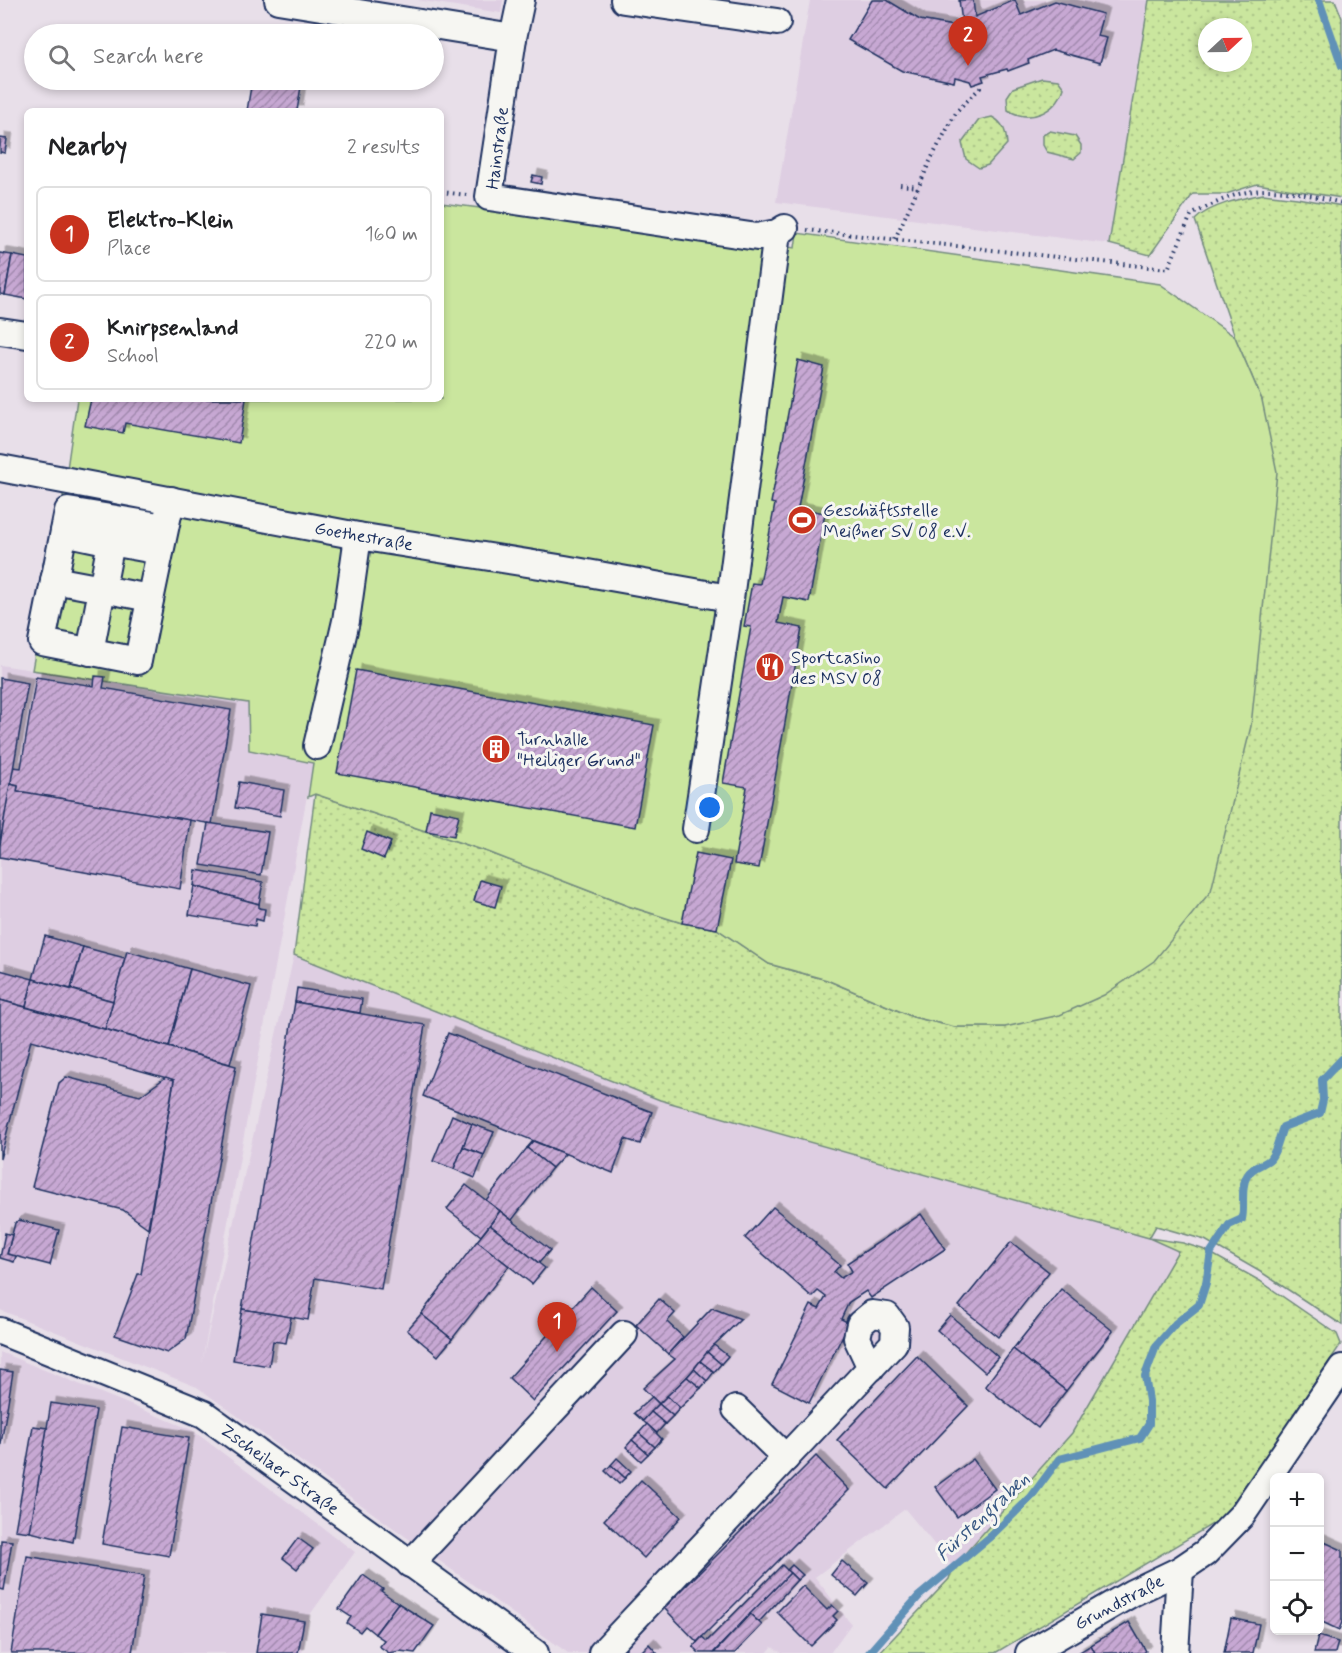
<!DOCTYPE html>
<html lang="en">
<head>
<meta charset="utf-8">
<style>
	body { margin:0; font-family:Mynerve,sans-serif; background:#f2f2f2; color:#202124 }
	.controls { position:absolute; right:18px; bottom:18px; display:grid; overflow:hidden; border-radius:9px; box-shadow:0 3px 9px #0003 }
	.controls button { width:54px; height:54px; display:grid; place-items:center; padding:0; border:0; border-bottom:2px solid #e0e0e0; background:#fff; color:#202124; font:30px sans-serif }
	.compass { position:absolute; left:1198px; top:18px; width:54px; height:54px; border-radius:50%; background:#fff; box-shadow:0 3px 9px #0003; rotate:68deg }
	.you { position:absolute; left:710px; top:808px; width:21px; height:21px; margin:-15px; border:4px solid #fff; border-radius:50%; background:#1a73e8; box-shadow:0 0 0 9px #1a73e833 }
	.badge { display:grid; place-items:center; width:39px; height:39px; border-radius:50%; background:#c8321e; color:#fff; font-size:20px; font-weight:700 }
	.pin { position:absolute; translate:-50% -50px; filter:drop-shadow(0 2px 3px #0008) }
	.pin::after { content:''; position:absolute; top:32px; width:21px; height:18px; background:inherit; clip-path:polygon(0 0,100% 0,50% 100%) }
	.list { margin:0; padding:0; list-style:none }
	h2 { display:flex; justify-content:space-between; align-items:center; height:78px; margin:0; padding:0 24px; font-size:26px }
	h2 small { font-size:20px; font-weight:400; color:#757577 }
	.list li { display:grid; grid-template-columns:39px 1fr auto; gap:18px; align-items:center; box-sizing:border-box; height:96px; margin:0 12px 12px; padding:0 12px; border:2px solid #e0e0e0; border-radius:9px }
	.list b { display:block; font-size:22px; white-space:nowrap }
	.list p { margin:0; font-size:20px; white-space:nowrap; color:#757577 }
	.list em { font-size:20px; font-style:normal; color:#757577 }
	.icon { flex:none; width:33px; height:33px; fill:none; stroke:currentColor; stroke-width:2; stroke-linecap:round; stroke-linejoin:round }
	.map { position:relative; flex:none; width:1342px; height:1653px; overflow:hidden }
	.search { position:absolute; background:#fff; box-shadow:0 3px 9px #0003; left:24px; top:24px; width:420px; height:66px; display:flex; align-items:center; gap:15px; box-sizing:border-box; padding:0 21px; border-radius:33px; color:#757577; font-size:22px }
	.panel { position:absolute; background:#fff; box-shadow:0 3px 9px #0003; left:24px; top:108px; width:420px; height:294px; border-radius:9px }
	.map>svg:first-child { display:block }
	.built { fill:#decee2 }
	.green { fill:url(#green-dots); stroke:#728a7e; stroke-width:1.5; fill-rule:evenodd }
	.pitch { fill:#cae69e; stroke:#728a7e; stroke-width:1.5 }
	.lines { fill:none; stroke-linecap:round; stroke-linejoin:round }
	.stream { stroke:#6191b7; stroke-width:8 }
	.building { fill:url(#building-hatch); stroke:#1b2f5e; stroke-width:1.5; filter:url(#shadow) }
	.minor-casing { stroke:#1b2f5e; stroke-width:30 }
	.path { stroke:#1b2f5e; stroke-width:4; stroke-dasharray:1.5 4.5; stroke-linecap:butt }
	.minor { stroke:#f6f6f2; stroke-width:26 }
	.labels { text-anchor:middle; stroke-width:6; stroke-linejoin:round; paint-order:stroke }
	.street-label { font-size:18px; fill:#1b2f5e; stroke:#f6f6f2 }
	.poi-label { font-size:18px; fill:#1b2f5e; stroke:#f6f6f2; text-anchor:start }
	.water-label { font-size:20px; font-style:italic; fill:#385883; stroke:#f6f6f2 }
</style>
</head>
<body>
<div class="map">
<svg width="1342" height="1653" viewBox="0 0 1342 1653">
	<defs>
		<pattern id="green-dots" width="8" height="8" patternUnits="userSpaceOnUse" patternTransform="scale(1.5)"><rect width="8" height="8" fill="#cae69e"/><path d="M2 2h.1M6 6h.1" fill="none" stroke="#adc68a" stroke-width="1.8" stroke-linecap="round"/></pattern>
		<pattern id="building-hatch" width="6" height="6" patternUnits="userSpaceOnUse" patternTransform="scale(1.5)"><rect width="6" height="6" fill="#c7a8d3"/><path d="M-1 1l2-2M0 6l6-6M5 7l2-2" fill="none" stroke="#a189ae"/></pattern>
		<filter id="shadow"><feDropShadow dx="5.5" dy="-5.5" stdDeviation="0" flood-color="#0004"/></filter>
	</defs>
	<rect width="100%" height="100%" fill="#e8dfe9"/>
	<filter id="ink" filterUnits="userSpaceOnUse"><feTurbulence type="fractalNoise" baseFrequency=".0167" numOctaves="2"/><feDisplacementMap in="SourceGraphic" scale="12" xChannelSelector="R" yChannelSelector="G"/><feConvolveMatrix kernelMatrix="1 2 1 2 8 2 1 2 1" color-interpolation-filters="sRGB"/></filter>
	<g filter="url(#ink)">
		<g class="built">
			<path d="M417,0h86l-2,13z"/>
			<path d="M810,0h339l-40,244 -333,-42z"/>
			<path d="M0,665l249,38 64,60 -111,599 92,-407 366,145 489,138 29,13 -106,182 -119,134 -48,-58 -90,68 36,47 -21,29h-48l-10,-6 -5,6h-199l-371,-266 -197,-77z"/>
			<path d="M0,1352l192,78 163,122 -46,64 -7,37h-302z"/>
		</g>
		<g class="green">
			<path d="M1149,0h186l7,18v180l-85,-14 -31,10h-33l-43,61 -41,-11zM1207,27h36v36h-36z"/>
			<path d="M1042,78l16,2 6,8c-8,24 -34,36 -56,22l-1,-13 6,-9z"/>
			<path d="M992,117c12,6 14,15 15,27l-19,21 -9,3 -13,-9 -4,-16 17,-23z"/>
			<path d="M1050,131l25,5 6,9v8l-7,6 -27,-7 -4,-7v-10z"/>
			<path d="M1263,194l34,4 45,8v1119l-78,-51 -59,-34 -49,-14 -7,12 34,5 22,7 55,31 77,53 4,10 -64,95 -41,71 -241,143h-116l70,-74 4,-12 119,-134 106,-182 -29,-13 -489,-138 -366,-145 21,-161 173,58 140,54 54,17 35,6 52,35 58,16 86,37 42,10h50l257,-627 -27,-63 -40,-117c14,-15 48,-22 68,-26z"/>
		</g>
		<path class="pitch" d="M441,203l354,45 2,-15 363,51 75,53 27,63 15,72 -26,254 -40,165 -57,70 -50,34 -44,20 -55,12h-50l-42,-10 -86,-37 -58,-16 -52,-35 -35,-6 -54,-17 -140,-54 -173,-58 -7,3 5,-34 -64,-13 -1,-47 -216,-33 32,-180 13,-91h364z"/>
		<g class="lines">
			<g class="stream">
				<path d="M1319,0l23,66"/>
				<path d="M869,1653l50,-57 72,-60 40,-39 28,-38 81,-21 9,-14v-23l-4,-25 11,-30 19,-22 24,-19 7,-22 5,-31 18,-27 13,-6c3,-13 -2,-32 5,-43 5,-10 17,-11 23,-17 7,-8 9,-22 13,-32l37,-14 3,-13 -1,-20 20,-21"/>
			</g>
		</g>
		<g class="building">
			<path d="M872,0h15l33,20 33,6v4l8,2 1,-10 -3,-22h14l2,17 40,-17 6,15 34,-14 48,13 -6,22 10,2 -7,25 -47,-13 -25,10 1,3 -21,8 -1,-2 -25,7 2,5 -12,4 -2,-4 -15,-4 -1,5 -52,-11 -54,-31z"/>
			<path d="M252,80h50l-5,31h-50z"/>
			<path d="M0,138l7,1 -2,14 -5,-1v2z"/>
			<path d="M533,175l9,2 -1,7 -10,-2z"/>
			<path d="M0,253l12,2 -7,40 -5,-1z"/>
			<path d="M12,255l15,3v41l-22,-4z"/>
			<path d="M798,360l26,7 -26,141 27,5 -16,89 -26,-5 -5,26 24,5 -43,240 -25,-4 13,-77 -24,-4 28,-156 -7,-1 8,-43 8,1 15,-80 -4,-1z"/>
			<path d="M91,399h155l-7,44 -114,-20 -2,10 -38,-7z"/>
			<path d="M356,670l298,55 -19,102 -298,-54z"/>
			<path d="M95,676l10,1 -2,11 128,22 -19,114 -195,-33 1,-5 -8,-2 3,-17 8,1 15,-91 58,9z"/>
			<path d="M0,678l28,5 -28,162z"/>
			<path d="M239,782l45,8 -4,26 -45,-8z"/>
			<path d="M10,784l8,2 -1,5 173,29 -10,69 -180,-32v-12z"/>
			<path d="M430,809l29,6 -5,21 -28,-5z"/>
			<path d="M208,823l60,9 -7,43 -60,-10z"/>
			<path d="M367,832l24,10 -7,17 -23,-10z"/>
			<path d="M696,853l35,7 -14,69 -35,-6z"/>
			<path d="M196,870l67,12 -4,22 -65,-18z"/>
			<path d="M480,880l21,6 -6,21 -21,-6z"/>
			<path d="M194,886l65,18v4l6,1 -2,12 -7,-2 -1,7 -66,-11z"/>
			<path d="M45,936l38,11 -12,42 -38,-10z"/>
			<path d="M83,947l42,11 -12,43 -42,-12z"/>
			<path d="M127,951l63,18 -21,78 -64,-18z"/>
			<path d="M190,969l61,17 -21,78 -61,-17z"/>
			<path d="M0,970l33,9 -7,28 -26,-7z"/>
			<path d="M33,979l80,22 -8,28 -79,-22z"/>
			<path d="M297,988l65,11 -2,14 -65,-11z"/>
			<path d="M0,1000l236,66 -50,273 -19,14 -52,-18 23,-61h3l33,-194 -143,-40 -31,119z"/>
			<path d="M295,1002l130,23 -44,264 -66,-11 -7,42 -66,-11z"/>
			<path d="M448,1033l204,79 -12,32 -15,-5 -12,34 -190,-77z"/>
			<path d="M66,1077l74,19 26,-19 8,3 -26,148 -25,-18 -91,-23 27,-104z"/>
			<path d="M452,1115l20,9 -18,45 -21,-8z"/>
			<path d="M472,1124l22,8 -10,23 -21,-8z"/>
			<path d="M533,1141l32,13 -13,14 -25,-20z"/>
			<path d="M463,1147l21,8 -9,23 -21,-9z"/>
			<path d="M527,1148l25,20 -40,52 -26,-20z"/>
			<path d="M466,1185l34,26 -19,25 -34,-27z"/>
			<path d="M773,1207l43,36 -1,1 25,21 -6,7 7,6 11,-7 -5,-8 74,-49 24,35 -74,49 -5,-7 -17,11 -8,17 8,4 -40,80 -37,-19 39,-79 8,4 7,-12 -8,-6 -6,6 -67,-59z"/>
			<path d="M500,1211l50,39 -11,13 -49,-38z"/>
			<path d="M19,1220l40,10 -9,35 -43,-11 8,-31z"/>
			<path d="M490,1225l55,43 -13,16 -55,-43z"/>
			<path d="M5,1233l7,2 -5,19 9,2 -2,6 -14,-4z"/>
			<path d="M477,1241l32,25 -57,73 -31,-25z"/>
			<path d="M1011,1242l38,30 -51,65 -39,-31z"/>
			<path d="M591,1287l26,24 -84,90 -24,-23z"/>
			<path d="M1061,1289l52,42 -47,60 -53,-42z"/>
			<path d="M659,1299l16,14 -8,9 16,15 -15,17 -32,-29z"/>
			<path d="M712,1308l29,11 -27,26 -27,32 -28,27 -16,-16 32,-29 -7,-5z"/>
			<path d="M242,1309l49,8 -5,26 -13,-2 -4,25 -36,-6z"/>
			<path d="M421,1314l31,25 -14,17 -31,-26z"/>
			<path d="M950,1315l48,42 -13,15 -48,-42z"/>
			<path d="M714,1345l14,11 -7,8 -14,-12z"/>
			<path d="M1013,1349l53,42 -28,37 -53,-42z"/>
			<path d="M707,1352l14,12 -7,8 -14,-11z"/>
			<path d="M917,1356l51,50 -80,83 -51,-49z"/>
			<path d="M700,1361l14,11 -7,9 -13,-12z"/>
			<path d="M694,1369l13,12 -6,7 -14,-11z"/>
			<path d="M0,1370l13,2 -13,78z"/>
			<path d="M687,1377l14,11 -21,20 -13,-12z"/>
			<path d="M667,1396l13,12 -7,8 -14,-12z"/>
			<path d="M652,1397l7,7 -16,17 -9,-8z"/>
			<path d="M51,1403l45,7 -23,132 -43,-10z"/>
			<path d="M659,1404l14,12 -8,8 -14,-12z"/>
			<path d="M651,1412l14,12 -8,9 -14,-12z"/>
			<path d="M647,1424l15,15 -7,8 -16,-14z"/>
			<path d="M33,1426l14,2 -17,104 -15,-2z"/>
			<path d="M122,1427l67,11 -20,118 -67,-12z"/>
			<path d="M639,1433l16,14 -7,7 -16,-14z"/>
			<path d="M632,1440l16,14 -7,7 -15,-14z"/>
			<path d="M816,1456l33,34 -152,152 -33,-34z"/>
			<path d="M617,1458l14,13 -6,7 -14,-13z"/>
			<path d="M973,1459l22,30 -38,28 -22,-30z"/>
			<path d="M611,1465l14,13 -6,6 -14,-13z"/>
			<path d="M641,1480l40,37 -37,41 -40,-38z"/>
			<path d="M298,1538l15,11 -16,20 -14,-11z"/>
			<path d="M1,1540l11,1 -8,49 -4,-1z"/>
			<path d="M1320,1540l22,10v72l-3,8 -19,-9z"/>
			<path d="M27,1556l117,20 -12,77h-121z"/>
			<path d="M842,1561l26,22 -11,13 -26,-21z"/>
			<path d="M782,1565l8,8 -77,80h-14l-6,-6 9,-10 5,4z"/>
			<path d="M792,1565l11,10 -6,5 -10,-10z"/>
			<path d="M790,1573l7,7 -38,42 -9,-8z"/>
			<path d="M363,1575l20,14 -2,2 17,12 -23,31 -10,-8 -5,6 -13,-9 4,-6 -12,-8z"/>
			<path d="M803,1586l24,24 5,-5 6,6 -5,5 4,4 -26,26 -34,-34z"/>
			<path d="M398,1603l36,23 -19,27 -15,-2 -11,2 -10,-7 5,-6 -9,-6z"/>
			<path d="M262,1614l42,7 -6,32h-42z"/>
			<path d="M750,1614l12,11 -27,28h-21z"/>
			<path d="M1231,1618l28,6 -6,29h-29z"/>
			<path d="M1129,1622l17,29 -3,2h-48l-4,-8z"/>
			<path d="M1318,1636l20,6 -3,11h-21z"/>
			<path d="M649,1644l8,9h-17z"/>
			<path d="M1091,1645l4,8h-17z"/>
		</g>
		<g class="lines">
			<g class="minor-casing">
				<g id="minor">
					<path d="M278,0l235,38"/>
					<path d="M521,0l-8,38 -24,159 268,40 20,-4 8,-5"/>
					<path d="M624,0l153,22"/>
					<path d="M0,331l27,4"/>
					<path d="M0,468l358,68 207,33 164,29"/>
					<path d="M165,527l-97,-16 -26,131 96,19c10,-54 22,-107 33,-161"/>
					<path d="M64,532l47,10"/>
					<path d="M54,580l96,18"/>
					<path d="M90,652l21,-110 49,9"/>
					<path d="M317,746l29,-125 12,-85"/>
					<path d="M696,829l32,-214 49,-382"/>
					<path d="M0,1331l204,83 331,239"/>
					<path d="M736,1409l50,49"/>
					<path d="M410,1564l214,-230"/>
					<path d="M602,1653c97,-103 195,-207 292,-310l1,-16 -8,-11 -15,-2 -12,10 -3,14 14,30"/>
					<path d="M1029,1653l103,-60 48,-23 25,-17 37,-38 100,-147"/>
					<path d="M1175,1653l5,-83"/>
				</g>
			</g>
			<g class="path">
				<path d="M900,185l18,2"/>
				<path d="M441,192l26,3"/>
				<path d="M807,230l361,39 23,-54c16,-8 31,-16 48,-21 34,-10 70,1 103,9"/>
				<path d="M895,239l37,-82 25,-46 23,-23 -2,-5"/>
			</g>
			<use href="#minor" class="minor"/>
		</g>
	</g>
	<defs>
		<g id="stadium-disc" transform="scale(1.5)"><circle r="9.5" fill="#c8321e" stroke="#f6f6f2"/><path d="M0-5a6.5 5 0 1 0 0 10a6.5 5 0 1 0 0-10ZM-3.5-1.8h7v3.6h-7Z" fill="#fff"/></g>
		<g id="restaurant-disc" transform="scale(1.5)"><circle r="9.5" fill="#c8321e" stroke="#f6f6f2"/><path d="M-5-6h1v4h1v-4h1v4h1v-4h1v5L-1.5 .5V6h-2V.5L-5-1ZM5-6V6H3V1.5H1.5Q1.5-4 5-6Z" fill="#fff"/></g>
		<g id="building-disc" transform="scale(1.5)"><circle r="9.5" fill="#c8321e" stroke="#f6f6f2"/><path d="M-4-6H4V6H1V3H-1V6H-4ZM-2.5-4.3h1.7v1.8h-1.7ZM.8-4.3h1.7v1.8H.8ZM-2.5-1h1.7V.8h-1.7ZM.8-1h1.7V.8H.8Z" fill="#fff"/></g>
	</defs>
	<g fill-rule="evenodd">
		<use href="#stadium-disc" x="802" y="520"/>
		<use href="#restaurant-disc" x="770" y="667"/>
		<use href="#building-disc" x="496" y="749"/>
	</g>
	<g class="labels">
		<g class="street-label">
			<text transform="translate(497 148) rotate(-83)" y="6">Hainstraße</text>
			<text transform="translate(364 536) rotate(10)" y="6">Goethestraße</text>
			<text transform="translate(280 1469) rotate(36)" y="6">Zscheilaer Straße</text>
			<text transform="translate(1119 1602) rotate(-28)" y="6">Grundstraße</text>
		</g>
		<g class="poi-label">
			<text x="823" y="516">Geschäftsstelle<tspan x="823" dy="21">Meißner SV 08 e.V.</tspan></text>
			<text x="791" y="663">Sportcasino<tspan x="791" dy="21">des MSV 08</tspan></text>
			<text x="517" y="745">Turnhalle<tspan x="517" dy="21">"Heiliger Grund"</tspan></text>
		</g>
		<g class="water-label">
			<text transform="translate(982 1516) rotate(-43)" y="7">Fürstengraben</text>
		</g>
	</g>
</svg>
<div class="controls">
<button>+</button>
<button>−</button>
<button><svg class="icon" aria-label="locate" viewBox="0 0 24 24"><circle cx="12" cy="12" r="6"/><path d="M12 2v4M12 18v4M2 12h4M18 12h4"/></svg></button>
</div>
<svg class="compass" viewBox="-18 -18 36 36"><path d="M0-13l5 13h-10z" fill="#e53935"/><path d="M0 13l5-13h-10z" fill="#757577"/></svg>
<div class="you"></div>
<div class="pin badge" style="left:557px;top:1352px">1</div>
<div class="pin badge" style="left:968px;top:66px">2</div>
<div class="search"><svg class="icon" aria-label="search" viewBox="0 0 24 24"><circle cx="10" cy="10" r="6"/><path d="M15 15l6 6"/></svg>Search here</div>
<section class="panel">
<h2>Nearby<small>2 results</small></h2>
<ul class="list">
<li><span class="badge">1</span><div><b>Elektro-Klein</b><p>Place</p></div><em>160 m</em></li>
<li><span class="badge">2</span><div><b>Knirpsenland</b><p>School</p></div><em>220 m</em></li>
</ul>
</section>
</div>
</body>
</html>
